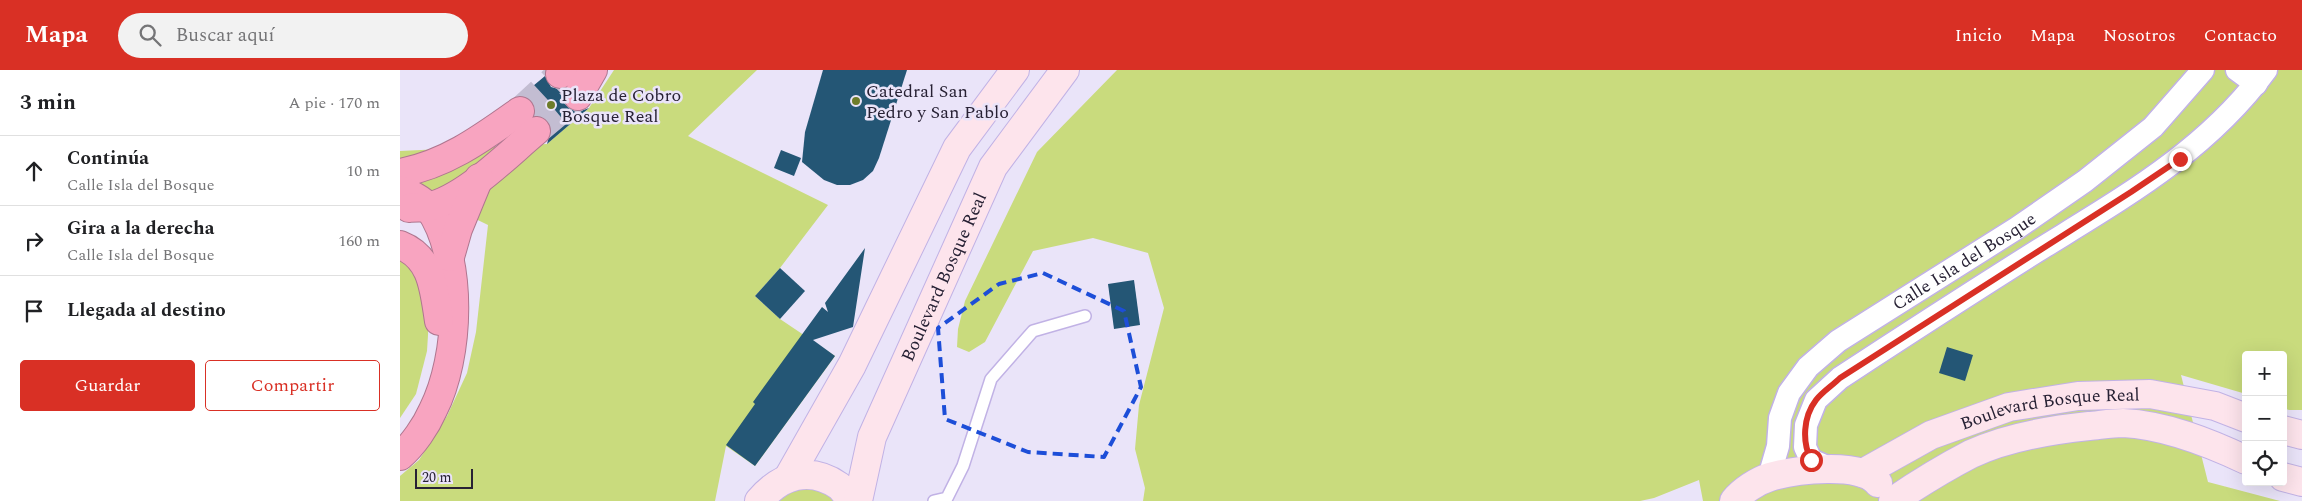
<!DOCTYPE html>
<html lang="es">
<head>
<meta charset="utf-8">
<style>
	body { margin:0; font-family:Spectral,serif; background:#f2f2f2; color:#202124 }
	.controls { position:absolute; right:15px; bottom:15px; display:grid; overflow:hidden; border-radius:5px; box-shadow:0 5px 20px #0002 }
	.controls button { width:45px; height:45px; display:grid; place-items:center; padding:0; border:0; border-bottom:1px solid #e0e0e0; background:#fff; color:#202124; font:25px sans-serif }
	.scale { position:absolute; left:15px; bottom:12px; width:58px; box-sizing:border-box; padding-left:5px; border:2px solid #272134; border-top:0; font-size:14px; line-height:18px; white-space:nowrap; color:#272134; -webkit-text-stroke:4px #eae4f9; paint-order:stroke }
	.stop { position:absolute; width:15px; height:15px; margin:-11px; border:4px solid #d93025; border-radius:50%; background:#fff }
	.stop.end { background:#d93025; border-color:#fff; box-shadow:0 1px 5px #0008 }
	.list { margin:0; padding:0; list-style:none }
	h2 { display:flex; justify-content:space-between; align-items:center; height:65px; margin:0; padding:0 20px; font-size:21px }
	h2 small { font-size:16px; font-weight:400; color:#757577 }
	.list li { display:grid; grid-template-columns:32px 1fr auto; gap:15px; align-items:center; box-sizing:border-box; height:70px; padding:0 20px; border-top:1px solid #e0e0e0 }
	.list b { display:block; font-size:19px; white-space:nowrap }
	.list p { margin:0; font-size:16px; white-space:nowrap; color:#757577 }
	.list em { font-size:16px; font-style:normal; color:#757577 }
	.actions { display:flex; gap:10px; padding:15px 20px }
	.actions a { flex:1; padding:11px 0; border:1px solid #d93025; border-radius:5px; text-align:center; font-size:18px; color:#d93025 }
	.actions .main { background:#d93025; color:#fff }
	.icon { flex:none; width:28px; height:28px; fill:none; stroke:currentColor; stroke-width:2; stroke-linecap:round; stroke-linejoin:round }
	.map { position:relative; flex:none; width:1902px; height:431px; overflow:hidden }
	header { display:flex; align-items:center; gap:30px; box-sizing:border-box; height:70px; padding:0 25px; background:#d93025; color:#fff }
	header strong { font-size:24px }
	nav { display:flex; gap:28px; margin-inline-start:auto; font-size:18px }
	.search { width:350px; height:45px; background:#f2f2f2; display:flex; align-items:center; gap:12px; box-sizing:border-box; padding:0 18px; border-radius:28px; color:#757577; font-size:19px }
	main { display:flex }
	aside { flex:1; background:#fff }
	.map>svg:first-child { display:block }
	.green { fill:#c9db7d }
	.building { fill:#245675 }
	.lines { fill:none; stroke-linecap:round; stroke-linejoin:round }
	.highway-tunnel { stroke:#c3bdd2; stroke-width:28; stroke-dasharray:28 14; stroke-linecap:butt }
	.lane-casing { stroke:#c1b2e5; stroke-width:14 }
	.street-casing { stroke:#c1b2e5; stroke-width:25 }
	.secondary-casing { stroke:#c1b2e5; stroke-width:30 }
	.highway-casing { stroke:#af768f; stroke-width:30 }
	.lane { stroke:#fff; stroke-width:11 }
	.street { stroke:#fff; stroke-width:22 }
	.secondary { stroke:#fde4ec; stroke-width:28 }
	.highway { stroke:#f8a4c0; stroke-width:28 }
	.route { stroke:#d93025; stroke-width:6 }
	.marked { fill:none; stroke:#1d4ed8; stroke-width:4; stroke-dasharray:10 6; stroke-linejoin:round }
	.poi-dot { fill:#6e7c2a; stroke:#eae4f9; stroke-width:2 }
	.labels { text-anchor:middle; stroke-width:5; stroke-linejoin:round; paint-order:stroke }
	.poi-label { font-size:18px; fill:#272134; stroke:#eae4f9; text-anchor:start }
	.street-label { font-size:18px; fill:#272134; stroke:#eae4f9 }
</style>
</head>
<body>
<header>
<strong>Mapa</strong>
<div class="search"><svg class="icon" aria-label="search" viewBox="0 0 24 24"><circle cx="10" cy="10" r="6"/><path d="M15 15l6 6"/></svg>Buscar aquí</div>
<nav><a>Inicio</a><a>Mapa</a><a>Nosotros</a><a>Contacto</a></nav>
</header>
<main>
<aside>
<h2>3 min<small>A pie · 170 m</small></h2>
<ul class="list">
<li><svg class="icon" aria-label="ahead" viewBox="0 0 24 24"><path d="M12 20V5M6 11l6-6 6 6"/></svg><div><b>Continúa</b><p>Calle Isla del Bosque</p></div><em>10 m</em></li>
<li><svg class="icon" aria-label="right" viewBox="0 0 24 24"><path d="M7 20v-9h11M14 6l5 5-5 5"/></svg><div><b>Gira a la derecha</b><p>Calle Isla del Bosque</p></div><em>160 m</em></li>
<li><svg class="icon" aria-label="arrive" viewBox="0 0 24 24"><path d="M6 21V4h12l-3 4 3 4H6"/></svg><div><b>Llegada al destino</b></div></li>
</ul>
<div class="actions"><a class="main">Guardar</a><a>Compartir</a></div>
</aside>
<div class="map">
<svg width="1902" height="431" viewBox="0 0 1902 431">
	<rect width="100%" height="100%" fill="#eae4f9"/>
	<g class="green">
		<path d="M214,0h143l-69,66 140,69 -48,63 -25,28 25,23 55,37 -80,110 -29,-20 -11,55h-315v-25l19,-16 28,-44 20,-43 9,-41 12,-107 -88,-43v-31l147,-7 42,-36z"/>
		<path d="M717,0h1185v340h-13l-6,-2v-53h-37v39l-65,-19 27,107 72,19h-577l-4,-21 -45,18 -14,3h-497l2,-13 -10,-39 4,-44 25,-97 -16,-55 -55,-15 -60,13 -48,91 -16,10 -12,-5 1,-18 7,-28 72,-149z"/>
		<path d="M0,185l7,3 22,49 -1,28 -1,16 -11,43 -16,24z"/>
		<path d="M413,415l26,16h-67l5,-6z"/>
	</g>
	<g class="building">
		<path d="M423,0h84l-28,88 -6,13 -10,9 -13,5h-13l-13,-5 -22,-18 3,-30z"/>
		<path d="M145,6l6,11 7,2h6l-2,7 2,7 6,6 8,3 11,-4 -42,36 4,-15 -3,-8 -6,-5h-7v-7l-2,-7 -6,-5 -6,-1z"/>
		<path d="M381,80l20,8 -7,18 -20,-8z"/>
		<path d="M465,178l-12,79 -40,13 22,16 -80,110 -29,-21 29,-41 -2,-2 69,-95 6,5 -3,-9z"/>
		<path d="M380,198l25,23 -25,28 -25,-23z"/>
		<path d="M734,210l6,45 -26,4 -6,-45z"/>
		<path d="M1547,277l26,8 -8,26 -26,-8z"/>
	</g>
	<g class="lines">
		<g class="highway-tunnel">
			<path d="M120,41l40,-37"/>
			<path d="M136,61l42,-35"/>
		</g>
		<g class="lane-casing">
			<path id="lane" d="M534,431l13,-3 16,-32 28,-87 42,-48 52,-15"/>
		</g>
		<g class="street-casing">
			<g id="street">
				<path d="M1837,0l19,14"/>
				<path d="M1434,400l-23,-10 -6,-13 1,-22 10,-25 24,-22c64,-42 129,-84 194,-125 85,-53 171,-100 232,-183"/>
				<path id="s1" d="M1369,407l9,-31 2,-28 9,-25 19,-26 30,-26 179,-113 68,-47 68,-54 50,-57"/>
			</g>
		</g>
		<g class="secondary-casing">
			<g id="secondary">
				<path d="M1883,360l19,5"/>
				<path id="s2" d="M1463,403l68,-38 78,-28 69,-11 72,-2 65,12 31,12"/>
				<path d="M1883,407l19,5"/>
				<path d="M388,408l64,-113 105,-217 58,-78"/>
				<path d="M359,431c21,-25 50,-36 80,-15 4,3 8,10 12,15"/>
				<path id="s3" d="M458,431l14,-64 121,-270 72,-97"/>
				<path d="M1334,431c8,-10 23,-20 36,-24 24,-7 92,-16 108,6"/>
				<path d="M1493,431c25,-17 51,-33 78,-47 36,-17 79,-24 118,-28 11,-1 23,-3 34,-3 42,2 85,19 123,37"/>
			</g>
		</g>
		<g class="highway-casing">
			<g id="highway">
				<path d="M160,4l3,-4"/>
				<path d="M178,26l15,-26"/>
				<path d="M0,103c47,-9 82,-35 120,-62"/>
				<path d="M0,120c10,4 22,9 29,18 35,50 31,149 4,202 -7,16 -20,35 -33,46"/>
				<path d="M9,138c6,-1 13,0 19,-1 38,-9 79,-52 108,-76"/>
				<path d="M0,175c33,13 34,45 39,76"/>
				<path d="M50,187l8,-28 21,-51"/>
			</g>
		</g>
		<use href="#lane" class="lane"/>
		<use href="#street" class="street"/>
		<use href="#secondary" class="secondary"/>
		<use href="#highway" class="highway"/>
	</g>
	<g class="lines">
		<path class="route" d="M1411,390c-9,-18 -8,-43 5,-60 6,-8 17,-15 24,-22l291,-186 49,-33"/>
	</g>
	<path class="marked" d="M643,203l81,38 17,76 -37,70 -76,-5 -83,-33 -7,-91 61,-44z"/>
	<g class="poi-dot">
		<circle cx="456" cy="31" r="5"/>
		<circle cx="151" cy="35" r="5"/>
	</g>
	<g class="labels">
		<g class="poi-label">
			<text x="466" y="27">Catedral San<tspan x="466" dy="21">Pedro y San Pablo</tspan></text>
			<text x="161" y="31">Plaza de Cobro<tspan x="161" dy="21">Bosque Real</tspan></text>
		</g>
		<g class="street-label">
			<text dy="6" stroke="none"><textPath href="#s1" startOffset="308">Calle Isla del Bosque</textPath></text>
			<text dy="6" stroke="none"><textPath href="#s3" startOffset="241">Boulevard Bosque Real</textPath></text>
			<text dy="6" stroke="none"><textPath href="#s2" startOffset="201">Boulevard Bosque Real</textPath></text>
		</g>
	</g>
</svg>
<div class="controls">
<button>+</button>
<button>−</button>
<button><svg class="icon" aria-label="locate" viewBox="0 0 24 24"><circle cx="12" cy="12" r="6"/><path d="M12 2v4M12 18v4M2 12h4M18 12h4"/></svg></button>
</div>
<div class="scale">20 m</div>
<div class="stop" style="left:1411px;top:390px"></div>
<div class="stop end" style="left:1780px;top:89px"></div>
</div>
</main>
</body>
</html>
